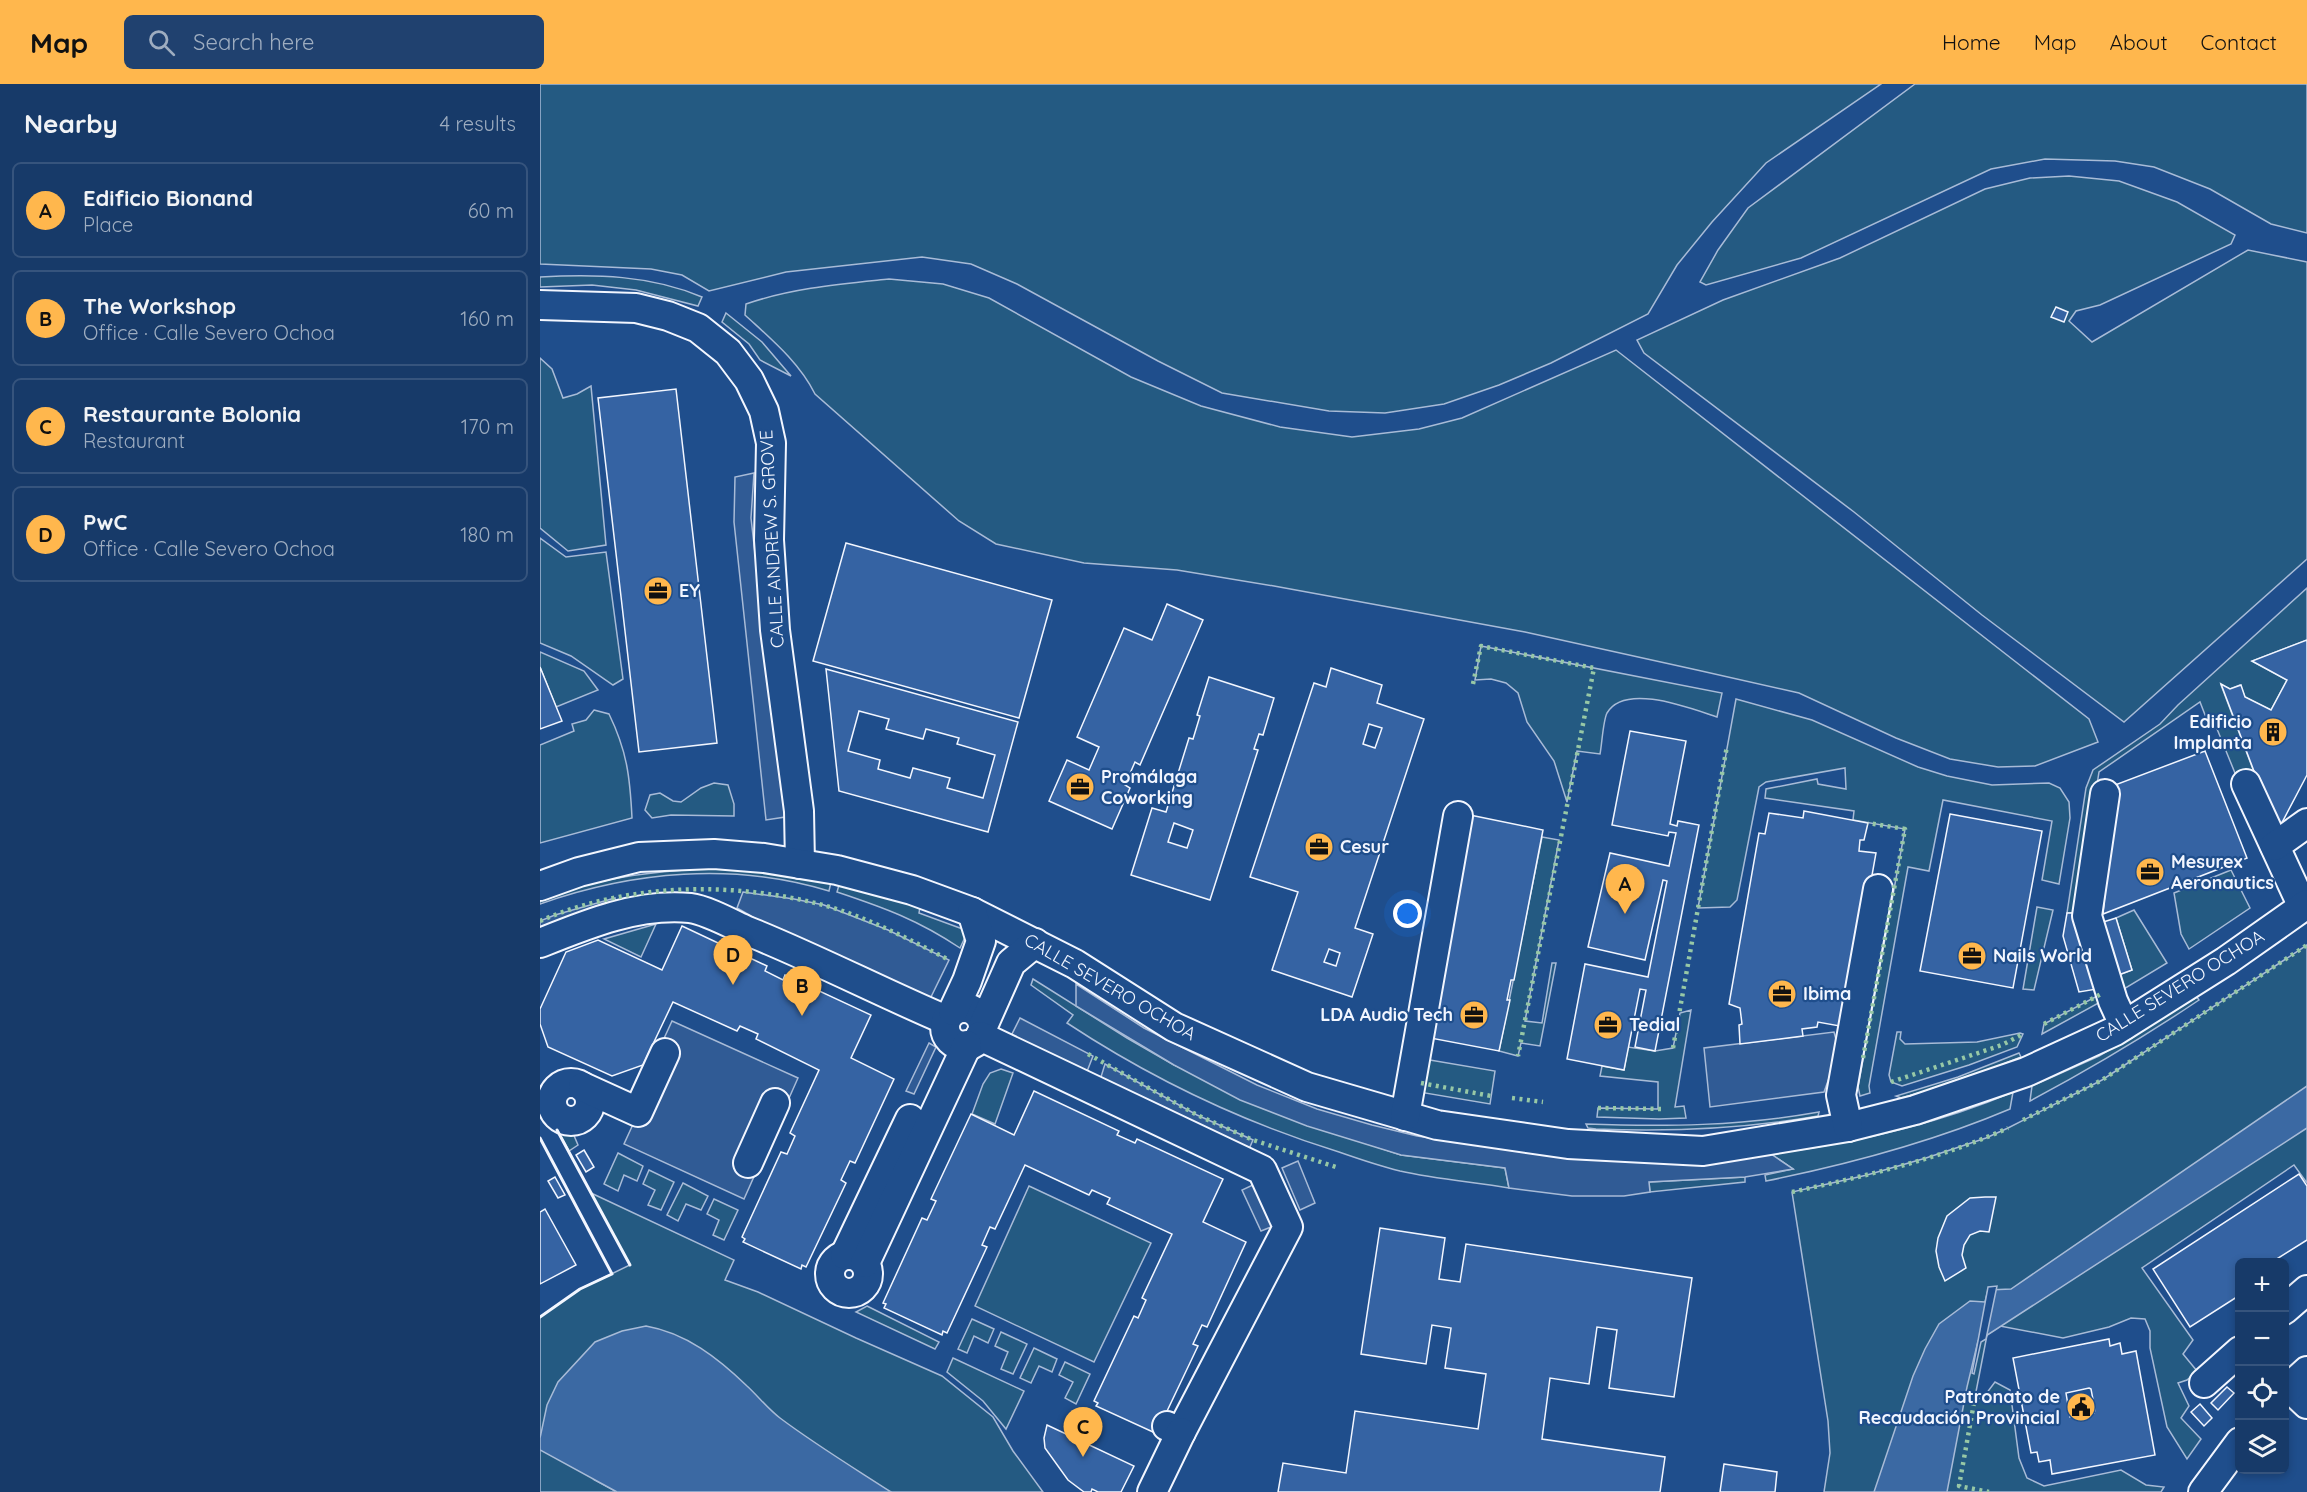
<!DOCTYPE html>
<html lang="en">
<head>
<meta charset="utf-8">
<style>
	body { margin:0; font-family:Quicksand,sans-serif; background:#20416f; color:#f1f3f6 }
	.controls { position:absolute; right:18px; bottom:18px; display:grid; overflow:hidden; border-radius:9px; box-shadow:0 3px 9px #0003 }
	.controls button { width:54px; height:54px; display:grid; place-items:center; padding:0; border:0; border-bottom:2px solid #36547d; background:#173a69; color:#f1f3f6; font:30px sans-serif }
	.you { position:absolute; left:868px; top:830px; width:21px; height:21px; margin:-15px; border:4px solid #fff; border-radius:50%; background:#1a73e8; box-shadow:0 0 0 9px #1a73e833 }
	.badge { display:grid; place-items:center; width:39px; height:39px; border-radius:50%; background:#ffb74d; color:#111; font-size:20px; font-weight:700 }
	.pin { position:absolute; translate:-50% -50px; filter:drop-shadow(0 2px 3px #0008) }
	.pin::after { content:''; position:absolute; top:32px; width:21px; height:18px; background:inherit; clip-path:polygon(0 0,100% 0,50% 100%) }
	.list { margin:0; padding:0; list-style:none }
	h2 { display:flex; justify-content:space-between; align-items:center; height:78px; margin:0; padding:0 24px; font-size:26px }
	h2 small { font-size:20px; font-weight:400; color:#9eadc0 }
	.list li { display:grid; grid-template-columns:39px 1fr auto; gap:18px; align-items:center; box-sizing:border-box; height:96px; margin:0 12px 12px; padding:0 12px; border:2px solid #36547d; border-radius:9px }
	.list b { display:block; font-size:22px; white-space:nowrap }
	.list p { margin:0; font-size:20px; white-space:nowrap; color:#9eadc0 }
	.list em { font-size:20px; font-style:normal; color:#9eadc0 }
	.icon { flex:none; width:33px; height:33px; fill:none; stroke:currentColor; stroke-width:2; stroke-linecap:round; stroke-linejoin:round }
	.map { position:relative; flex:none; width:1767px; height:1408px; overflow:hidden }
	header { display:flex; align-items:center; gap:36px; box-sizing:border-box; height:84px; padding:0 30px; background:#ffb74d; color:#111 }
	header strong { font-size:28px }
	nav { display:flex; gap:33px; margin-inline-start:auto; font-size:21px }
	.search { width:420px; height:54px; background:#20416f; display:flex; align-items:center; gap:15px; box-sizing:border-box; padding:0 21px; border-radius:9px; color:#9eadc0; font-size:22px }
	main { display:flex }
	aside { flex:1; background:#173a69 }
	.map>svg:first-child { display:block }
	.green { fill:#245a82; stroke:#a8bbd7; stroke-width:1.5 }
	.parking { fill:#305b95; stroke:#a8bbd7; stroke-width:1.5 }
	.water { fill:#3b69a3; stroke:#a8bbd7; stroke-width:1.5 }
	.pier { fill:#1f4e8c; stroke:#a8bbd7; stroke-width:1.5 }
	.building { fill:#3563a3; stroke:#f2f6ff; stroke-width:1.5; fill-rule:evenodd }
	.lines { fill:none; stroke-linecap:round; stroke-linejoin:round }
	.minor-casing { stroke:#f2f6ff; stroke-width:32 }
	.minor { stroke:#1f4e8c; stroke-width:28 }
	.hedge { stroke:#97c8a6; stroke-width:4.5; stroke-dasharray:3 4.5; stroke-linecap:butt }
	.wall { stroke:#f2f6ff; stroke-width:3 }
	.labels { text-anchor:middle; stroke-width:4.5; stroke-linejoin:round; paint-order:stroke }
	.street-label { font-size:18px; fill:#f2f6ff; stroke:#1f4e8c }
	.poi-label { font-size:18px; font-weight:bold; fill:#f2f6ff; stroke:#1f4e8c; text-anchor:start }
</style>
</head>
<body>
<header>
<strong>Map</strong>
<div class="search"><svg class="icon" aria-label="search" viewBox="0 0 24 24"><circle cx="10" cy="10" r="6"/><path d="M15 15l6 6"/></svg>Search here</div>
<nav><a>Home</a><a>Map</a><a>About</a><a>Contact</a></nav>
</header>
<main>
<aside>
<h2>Nearby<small>4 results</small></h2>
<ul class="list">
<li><span class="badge">A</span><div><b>Edificio Bionand</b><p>Place</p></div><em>60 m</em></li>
<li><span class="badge">B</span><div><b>The Workshop</b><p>Office · Calle Severo Ochoa</p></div><em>160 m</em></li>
<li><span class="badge">C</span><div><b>Restaurante Bolonia</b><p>Restaurant</p></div><em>170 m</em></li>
<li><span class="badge">D</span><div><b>PwC</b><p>Office · Calle Severo Ochoa</p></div><em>180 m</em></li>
</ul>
</aside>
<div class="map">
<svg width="1767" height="1408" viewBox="0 0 1767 1408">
	<rect width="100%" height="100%" fill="#1f4e8c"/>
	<g class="green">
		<path d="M0,0h1341l-115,79 -54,59 -35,43 -29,49 -97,49 -52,22 -55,19 -59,9 -56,-2 -107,-18 -64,-32 -141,-77 -46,-20 -49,-7 -136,15 -77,19 -27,-16 -31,-6 -111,-5z"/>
		<path d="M1375,0h392v149l-36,-9 -61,-35 -56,-22 -39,-6 -70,-2 -54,10 -190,89 -95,27 -6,-3 18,-32 30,-42z"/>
		<path d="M1529,92l50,5 58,21 58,33 -4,9 -131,61 -24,6 -7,10 23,21 156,-92 59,12v297l-183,163 -142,-107 -128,-103 -210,-159 -7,-13 86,-40 117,-42 145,-69 45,-11z"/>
		<path d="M0,193c56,-3 110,-2 162,20l-4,9 -62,-16 -44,-5 -52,2z"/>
		<path d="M349,195l54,5 46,14 142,79 70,29 79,21 72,10 67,-8 43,-11 154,-68 473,369 9,23 -63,24 -37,1 -48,-8 -54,-21 -97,-45 -102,-23 -172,-38 -251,-46 -97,-16 -93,-7 -88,-19 -37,-23 -144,-127c-16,-32 -44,-55 -70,-79l1,-11c46,-16 95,-20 143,-25z"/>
		<path d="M186,229l36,29 29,34 -31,-16 -11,-16 -27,-22z"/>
		<path d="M0,274l12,11 11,29 14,-4 14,-8 15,159 -38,6 -28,-23z"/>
		<path d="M0,454l26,19 40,-5 17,127 -10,6 -42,-29 -31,-13z"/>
		<path d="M1767,504v52l-55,21 35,19 -16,30 -26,-13 -5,-12 -10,4 -9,-4 33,87 -17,6 -24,-59 -6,1 -7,-18 -101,70 -22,141h-10l19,-125 7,-18 67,-46 18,-19z"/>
		<path d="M941,562l241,47 -5,24c-25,-8 -92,-35 -110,-4 -4,8 -5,31 -7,41l-23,-3 -10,51 -13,-41 -27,-39 -9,-29 -12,-10 -15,-4 -16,1z"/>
		<path d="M0,568l44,19 14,19 -42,17 -16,-40z"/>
		<path d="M1196,615l76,21 106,47 29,9 45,9 57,-2 11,5 9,14 1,16 -11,66 -17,-4 10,-59 -109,-21 -14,71 -21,-4 -39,219 1,7 -10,3 -2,-9 47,-258 -52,-9 1,-9 -89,-13 1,-9 51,-10 1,5 28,5 -1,-21 -79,14 -7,5 -22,113 -7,7 -32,1z"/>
		<path d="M54,626l15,4c18,37 21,63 23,104l-92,25v-98l34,-14 -2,-7 14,-4z"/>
		<path d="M174,699l14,2 6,19v12l-63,-1 -19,3 -7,-8 5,-15 10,-2 13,8 8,1 20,-14z"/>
		<path d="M1002,753l17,3 -34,181 17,2 10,-60h4l-16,83 -19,-3 -3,13 -19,-5z"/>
		<path d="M187,784l35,3 69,11 -2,9c-95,-29 -196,-20 -289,13v-5c65,-23 119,-29 187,-31z"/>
		<path d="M1691,786l19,38 -61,41 -8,-15 -7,-41z"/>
		<path d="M299,801l81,22 -1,6 49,18 -8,17c-42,-28 -75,-40 -123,-56z"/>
		<path d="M1497,823l16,3 -19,80 -11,-1z"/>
		<path d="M1594,826l33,53 -48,29 -6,-15 19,-7 -16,-52z"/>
		<path d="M116,840l-15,33 -37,-18z"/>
		<path d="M1767,861v238l-13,-18 -152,103 51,72 -10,14 14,17 -10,9 -9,3 11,23 -8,12 20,21 -14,20 -20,-32 -17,-79v-17l-5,-12 -14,-1 -22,9 -46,11 -63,-12 -13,9 -13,67 12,-8 9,-12 15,8 9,68 8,20 17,8 77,-16 25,15 18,2 -3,5h-337l6,-39 -2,-32 -36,-229 75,-17 59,-17 60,-20 22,-10 94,-48z"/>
		<path d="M493,895l94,59 47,27 191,78 36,12 104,13 4,20c-36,-6 -73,-9 -109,-17 -20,-5 -41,-12 -61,-19 -97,-30 -187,-73 -272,-129l6,-8 -42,-30z"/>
		<path d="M1561,910l3,6 -62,34 2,-10z"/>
		<path d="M1657,913l2,3c-55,37 -111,70 -169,101l2,-15 67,-30z"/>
		<path d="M1151,926l-16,97 9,-1 2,12 -27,1 -62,-2 1,-9 60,1v-27l-58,-6 2,-10 22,4 4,-23 27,4 18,-3 7,-35z"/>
		<path d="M1357,948h4l-1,7 5,5 72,-2 43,-9 3,1 -6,13 -48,18 -67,21 -11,-4 -2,-7z"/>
		<path d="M1479,969l2,4 -60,24 -60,17 -5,-2 62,-19z"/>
		<path d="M884,975l71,12 -5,33 -71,-12z"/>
		<path d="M461,985l12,4 -18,51 -23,-10 11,-30 7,-11z"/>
		<path d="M0,1007c8,16 14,35 32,40l6,14 -9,6 -29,-53z"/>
		<path d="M1473,1008l-3,17c-78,33 -160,55 -244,72l-1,-6 28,-6 -22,-15c84,-11 164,-29 242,-62z"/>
		<path d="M1279,1028l-1,4c-74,13 -147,16 -222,13l-8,-1 -2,-4c80,3 154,2 233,-12z"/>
		<path d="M78,1069l25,13 -6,15 -13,-6 -6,16 -14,-7z"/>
		<path d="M109,1086l25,12 -13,28 -13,-5 7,-15 -12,-6z"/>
		<path d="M1205,1093v5l-95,10 -1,-10z"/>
		<path d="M143,1099l25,13 -7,14 -15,-6 -8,17 -11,-6z"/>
		<path d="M489,1102l122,57 -57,119 -119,-56z"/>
		<path d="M51,1109l143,67 -9,20 33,12 98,46 86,38 51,41 20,34 30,41h-423l-27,-13 24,13h-77v-175l40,-28 50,-24z"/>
		<path d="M174,1115l24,11 -14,30 -11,-5 6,-15 -12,-6z"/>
		<path d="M327,1222l72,36 -4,7 -79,-37z"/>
		<path d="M432,1235l22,10 -6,14 -14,-7 -7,17 -9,-4z"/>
		<path d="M461,1248l26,12 -14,30 -12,-5 7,-17 -13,-6z"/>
		<path d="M494,1264l23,11 -5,13 -13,-6 -8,17 -11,-5z"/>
		<path d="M413,1274l71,33 -18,38 -23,-28 -36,-29z"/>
		<path d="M525,1278l25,12 -14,30 -11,-6 8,-16 -14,-7z"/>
	</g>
	<g class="parking">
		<path d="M214,389l-3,45 34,299 -19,3 -32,-298 1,-45z"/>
		<path d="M203,808l51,7 30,6 64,25 61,30 -21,43 -177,-81 2,-5 -16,-9z"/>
		<path d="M75,814l1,8 -76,23v-8l15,-6z"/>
		<path d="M536,900l68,44 113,57 60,24 55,16 45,11 133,20 46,4 99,1 76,-7 22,15 -48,8 -96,5 1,10 -26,4h-52l-63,-8 -4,-20 -104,-13 -94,-29 -67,-26 -66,-35 -98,-59z"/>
		<path d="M480,934l73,38 -7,18 -76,-36z"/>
		<path d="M132,937l126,57 -54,121 -120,-55 11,-24 -7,-3z"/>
		<path d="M1294,948l3,11 -1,16 -12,33 -114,15 -6,-59z"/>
		<path d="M389,959l7,4 -22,47 -8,-3z"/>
		<path d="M565,980l92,51 56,25 -4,9 -149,-69z"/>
		<path d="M758,1077l17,42 -15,7 -18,-42z"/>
		<path d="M717,1099l19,42 -15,6 -19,-41z"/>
	</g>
	<g class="water">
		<path d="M1767,1002v42l-329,213 -11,46 -20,105h-73l39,-116 12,-27 14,-25 31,-23 15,1 3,-12 23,-1z"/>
		<path d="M106,1242c40,7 72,32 101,60 11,10 21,23 33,32 36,27 74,50 111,74h-274l-77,-42v-12l7,-33 11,-23 37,-40 27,-11z"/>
	</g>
	<path class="pier" d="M1457,1202l-11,53 -5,3 -7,32 -2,-1 16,-86z"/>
	<g class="building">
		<path d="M1516,223l12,5 -4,10 -13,-5z"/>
		<path d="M136,305l41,354 -78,9 -41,-354z"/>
		<path d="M306,459l206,57 -33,118 -206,-57z"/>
		<path d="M627,520l36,16 -63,145 -5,-3 -10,23 5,3 -18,41 -63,-28 18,-41 22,10 10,-23 -22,-10 47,-109 28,12z"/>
		<path d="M1767,556v135l-30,57 -56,-148 9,5 11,-4 4,12 26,13 16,-30 -35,-19z"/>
		<path d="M0,583l22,54 -22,8z"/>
		<path d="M791,584l51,17 -5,18 47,16 -69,209 18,6 -21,63 -80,-27 26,-78 -48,-15 64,-194 12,4zM829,640l13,4 -7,20 -12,-4zM789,865l11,4 -4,13 -12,-4z"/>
		<path d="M286,585l192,53 -30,110 -149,-41zM319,627l30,8 -3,10 37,10 3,-10 33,9 -2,6 38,11 -12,43 -36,-10 3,-10 -37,-10 -3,10 -32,-9 2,-9 -32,-9z"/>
		<path d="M669,593l65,21 -11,37 -4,-1 -5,15 4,1 -48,150 -79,-25 21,-67 14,4 23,-74 4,1 7,-23 -3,-1zM634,739l19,7 -6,18 -19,-6z"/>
		<path d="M1090,647l56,10 -16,83 7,2 1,-5 21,4 -44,226 -20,-4 11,-57 -6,-1 -16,81 -57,-11 18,-95 63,13 19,-96 -4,-1 -18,80 -57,-13 22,-94 59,13 7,-33 -7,-1 -1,4 -56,-11z"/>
		<path d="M1665,667l42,107 -144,56 12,-129z"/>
		<path d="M1264,727l64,12 -4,17h-4l-1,11 17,2 -31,174 -27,-5 -1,5 -15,2 1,7 -63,8 -1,-19 3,-1 -2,-16 -11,-4 30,-171 6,1 4,-21 34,5z"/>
		<path d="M1410,730l92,17 -29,157 -93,-17z"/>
		<path d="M930,731l73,15 -29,150h-3l-4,20h3l-11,51 -74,-14z"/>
		<path d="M1527,829h10l20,76 -18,3 -16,-56z"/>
		<path d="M1576,834l16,52 -19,7 -16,-53z"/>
		<path d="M142,842l85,40 -2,5 18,9 2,-5 86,40 -20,43 43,21 -39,84 -5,-2 -9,19 5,3 -40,84 -4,-2 -1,4 -58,-27 2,-3 -3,-2 39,-85 6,2 8,-18 -5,-3 29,-63 -63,-31 2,-5 -18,-8 -3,5 -64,-29 -30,63 -31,11 -64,-29 -8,-23v-15l26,-57 32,-12 64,30z"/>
		<path d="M494,1007l85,40 -2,4 18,8 2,-4 86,40 -20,43 43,20 -39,85 -5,-2 -9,19 5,2 -40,84 -3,-1 -2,3 -57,-26 2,-3 -4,-2 40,-85 4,2 8,-18 -4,-2 30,-64 -65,-30 3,-6 -18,-8 -3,5 -64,-30 -30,64 -5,-2 -8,18 5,2 -40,86 -4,-2 -1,4 -58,-27 2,-4 -3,-1 39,-85 5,2 9,-19 -5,-2 40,-85 43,21z"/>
		<path d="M44,1066l10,17 -8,5 -10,-17z"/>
		<path d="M1759,1090l8,12v54l-35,22h-32v33l-50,32 -37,-58z"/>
		<path d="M15,1093l10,18 -7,3 -10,-17z"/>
		<path d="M1445,1113h11l-7,35 -9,-1 -10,4 -6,10 -2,10 4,13 -21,13 -6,-14 -3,-16 2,-13 9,-22 23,-18z"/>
		<path d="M5,1125l31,56 -36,19v-72z"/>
		<path d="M840,1144l65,10 -6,41 21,3 6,-38 226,34 -18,119 -65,-9 8,-58 -20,-3 -8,57 -39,-6 -8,61 123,18 -5,35h-382l5,-29 63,10 9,-62 123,18 8,-55 -41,-6 6,-40 -19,-3 -6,39 -65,-10z"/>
		<path d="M1569,1255l1,7 10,-3 2,11 14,-3 19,104 -103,19 -2,-14 -11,2 -2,-10 -6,1 -18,-95zM1549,1304l2,1 4,21 -1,3 -24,4 -4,-24z"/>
		<path d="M1687,1303l7,6 -16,17 -7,-7z"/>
		<path d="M1660,1320l12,14 -8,8 -13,-14z"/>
		<path d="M507,1341l87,41 -13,26h-23l-6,-3 -1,3h-7l-16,-12 -23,-32 -1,-10z"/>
		<path d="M1184,1380l53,8 -2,20h-55z"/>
	</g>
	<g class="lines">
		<g class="minor-casing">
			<g id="minor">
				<path d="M0,221l96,3 32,8 30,12 30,24 21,28 15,31 7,32 -2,97 6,90 24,181 1,53"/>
				<path d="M1706,700l57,123"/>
				<path d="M1565,710l-18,122 26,85 11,24"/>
				<path d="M1735,762l32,-23"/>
				<path d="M0,802l39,-14 60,-15 75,-3 50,4 73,12 75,20 60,22 103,52 99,63 133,60 130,38 131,19 135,7 145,-24 67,-17 111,-38 89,-41 111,-70 81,-57"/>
				<path d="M0,859c47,-19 98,-40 150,-35 16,2 40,15 55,22 68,27 133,61 201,90"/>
				<circle cx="424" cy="943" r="19"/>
				<path d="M413,927l14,-30 14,-40 -9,-29"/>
				<path d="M443,942l28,-63 24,-20"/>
				<path d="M440,952l282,134 26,57 -107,205 -14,-6"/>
				<circle cx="31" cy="1018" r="19"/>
				<path d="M43,1003l55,25 27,-59"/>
				<path d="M865,1032l53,-300"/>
				<path d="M1308,1043l-7,-32 37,-206"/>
				<path d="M208,1079l27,-60"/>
				<circle cx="309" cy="1190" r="19"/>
				<path d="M305,1171l65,-136"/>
				<path d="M325,1179l102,-218"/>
				<path d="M1744,1226l23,-20"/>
				<path d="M1664,1299l36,-32"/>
				<path d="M1749,1303l18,17"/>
				<path d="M1744,1308l23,-21"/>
				<path d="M612,1408l29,-60"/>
				<path d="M1663,1408l37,-50"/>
			</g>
		</g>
		<use href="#minor" class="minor"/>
		<g class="hedge">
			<path d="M933,600l8,-38 113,22 -76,388"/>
			<path d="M0,837c87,-38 192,-40 283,-16 44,12 86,34 126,55"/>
			<path d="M1504,940l57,-30"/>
			<path d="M1133,964l54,-302"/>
			<path d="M548,970l109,61 56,25 86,28"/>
			<path d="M1323,974l42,-229 -37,-6"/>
			<path d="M1351,998l111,-37 21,-11"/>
			<path d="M881,999l70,13"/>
			<path d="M972,1014l31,4"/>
			<path d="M1058,1024l67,1"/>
			<path d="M1483,1036l79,-40 205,-135"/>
			<path d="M1252,1108c73,-16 148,-33 216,-64"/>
			<path d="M1434,1319l-15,83 30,6"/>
		</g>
		<g class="wall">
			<path d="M17,1046l73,135"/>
			<path d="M0,1054l72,136 -32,15 -40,28"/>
		</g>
	</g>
	<defs>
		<g id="office-disc" transform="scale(1.5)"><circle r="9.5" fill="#ffb74d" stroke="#1f4e8c"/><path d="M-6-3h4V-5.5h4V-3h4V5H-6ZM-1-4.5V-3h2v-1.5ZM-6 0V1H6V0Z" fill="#111"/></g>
		<g id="building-disc" transform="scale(1.5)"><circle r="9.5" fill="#ffb74d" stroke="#1f4e8c"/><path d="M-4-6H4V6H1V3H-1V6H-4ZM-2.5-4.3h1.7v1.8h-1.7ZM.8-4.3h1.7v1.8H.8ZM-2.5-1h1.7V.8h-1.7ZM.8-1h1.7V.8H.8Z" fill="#111"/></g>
		<g id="civic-disc" transform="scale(1.5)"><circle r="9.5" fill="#ffb74d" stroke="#1f4e8c"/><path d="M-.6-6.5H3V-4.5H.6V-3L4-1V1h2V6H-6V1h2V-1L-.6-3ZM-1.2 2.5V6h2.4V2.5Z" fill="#111"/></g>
	</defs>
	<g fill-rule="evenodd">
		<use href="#office-disc" x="118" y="507"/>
		<use href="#building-disc" x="1733" y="648"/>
		<use href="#office-disc" x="540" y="703"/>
		<use href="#office-disc" x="779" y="763"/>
		<use href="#office-disc" x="1610" y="788"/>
		<use href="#office-disc" x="1432" y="872"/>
		<use href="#office-disc" x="1242" y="910"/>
		<use href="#office-disc" x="934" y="931"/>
		<use href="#office-disc" x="1068" y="941"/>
		<use href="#civic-disc" x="1541" y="1323"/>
	</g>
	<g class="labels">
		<g class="street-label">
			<text transform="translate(232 455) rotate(-93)" y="6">CALLE ANDREW S. GROVE</text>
			<text transform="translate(1640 902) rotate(-32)" y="6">CALLE SEVERO OCHOA</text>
			<text transform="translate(570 903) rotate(30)" y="6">CALLE SEVERO OCHOA</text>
		</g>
		<g class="poi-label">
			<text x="139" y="513">EY</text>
			<text x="1712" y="644" text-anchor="end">Edificio<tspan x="1712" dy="21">Implanta</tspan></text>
			<text x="561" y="699">Promálaga<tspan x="561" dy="21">Coworking</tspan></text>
			<text x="800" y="769">Cesur</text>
			<text x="1631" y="784">Mesurex<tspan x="1631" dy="21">Aeronautics</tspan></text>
			<text x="1453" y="878">Nails World</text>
			<text x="1263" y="916">Ibima</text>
			<text x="913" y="937" text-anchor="end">LDA Audio Tech</text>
			<text x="1089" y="947">Tedial</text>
			<text x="1520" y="1319" text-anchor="end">Patronato de<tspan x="1520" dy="21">Recaudación Provincial</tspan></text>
		</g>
	</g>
</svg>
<div class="controls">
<button>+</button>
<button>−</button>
<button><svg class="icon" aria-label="locate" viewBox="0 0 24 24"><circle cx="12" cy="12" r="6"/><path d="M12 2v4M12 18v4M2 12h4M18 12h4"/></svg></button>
<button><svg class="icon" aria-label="layers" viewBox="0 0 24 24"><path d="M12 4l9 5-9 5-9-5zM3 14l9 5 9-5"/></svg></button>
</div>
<div class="you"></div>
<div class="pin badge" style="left:1085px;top:830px">A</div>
<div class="pin badge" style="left:262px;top:932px">B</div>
<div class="pin badge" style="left:543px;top:1373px">C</div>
<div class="pin badge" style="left:193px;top:901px">D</div>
</div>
</main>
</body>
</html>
